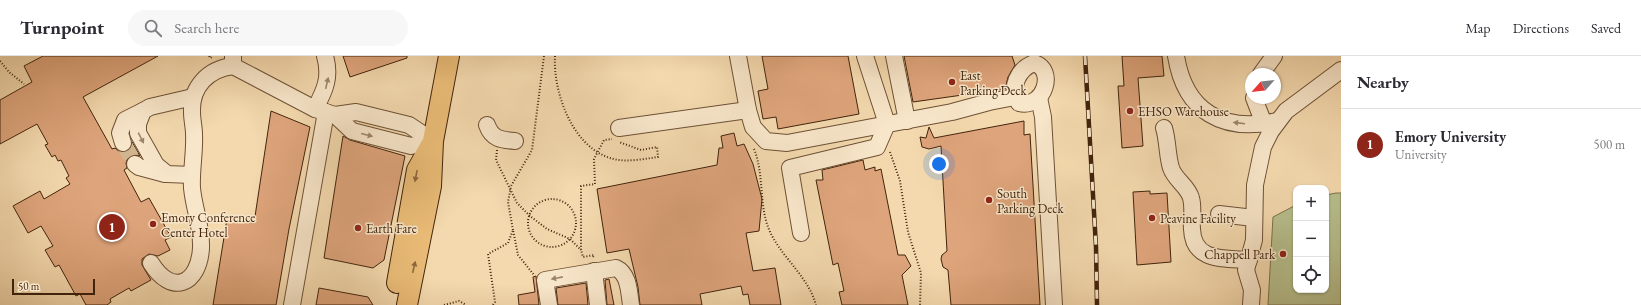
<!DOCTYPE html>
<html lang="en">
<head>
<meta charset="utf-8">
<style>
	body { margin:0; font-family:"EB Garamond",serif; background:#f7f7f7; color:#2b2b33 }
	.controls { position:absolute; right:12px; bottom:12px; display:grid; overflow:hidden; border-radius:8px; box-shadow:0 1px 3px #0004 }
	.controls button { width:36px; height:36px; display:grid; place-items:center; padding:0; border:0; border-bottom:1px solid #e1e1e2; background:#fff; color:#2b2b33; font:20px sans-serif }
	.compass { position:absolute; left:1245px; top:12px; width:36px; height:36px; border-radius:50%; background:#fff; box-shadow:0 1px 3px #0004; rotate:243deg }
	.scale { position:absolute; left:12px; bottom:10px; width:83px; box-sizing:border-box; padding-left:4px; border:2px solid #42240d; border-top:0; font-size:11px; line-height:14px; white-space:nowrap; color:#42240d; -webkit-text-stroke:3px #f8e6ca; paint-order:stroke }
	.you { position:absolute; left:939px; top:108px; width:14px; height:14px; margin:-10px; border:3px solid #fff; border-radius:50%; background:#1a73e8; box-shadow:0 0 0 6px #1a73e833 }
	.badge { display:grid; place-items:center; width:26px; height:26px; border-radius:50%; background:#8f2418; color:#fff; font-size:13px; font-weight:700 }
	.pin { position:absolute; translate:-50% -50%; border:2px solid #fff; box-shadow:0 1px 4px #0006 }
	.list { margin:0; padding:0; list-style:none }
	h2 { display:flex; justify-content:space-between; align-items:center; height:52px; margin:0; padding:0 16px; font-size:17px }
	h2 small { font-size:13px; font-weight:400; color:#7c7c81 }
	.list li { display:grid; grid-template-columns:26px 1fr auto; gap:12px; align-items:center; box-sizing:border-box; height:72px; padding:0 16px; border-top:1px solid #e1e1e2 }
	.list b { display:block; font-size:15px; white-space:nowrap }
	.list p { margin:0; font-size:13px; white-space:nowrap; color:#7c7c81 }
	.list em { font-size:13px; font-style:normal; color:#7c7c81 }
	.icon { flex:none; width:22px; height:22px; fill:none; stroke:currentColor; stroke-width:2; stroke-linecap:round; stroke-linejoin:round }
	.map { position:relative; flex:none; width:1341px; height:249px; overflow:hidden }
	header { display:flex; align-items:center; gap:24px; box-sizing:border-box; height:56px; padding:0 20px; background:#fff; border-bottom:1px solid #e1e1e2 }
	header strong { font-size:19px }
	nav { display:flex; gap:22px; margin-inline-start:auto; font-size:14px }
	.search { width:280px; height:36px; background:#f7f7f7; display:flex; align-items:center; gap:10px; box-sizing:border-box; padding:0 14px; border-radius:22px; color:#7c7c81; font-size:15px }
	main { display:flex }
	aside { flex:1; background:#fff }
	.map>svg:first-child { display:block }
	.green { fill:#b7c08e; stroke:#7c724e }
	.building { fill:#dea47b; stroke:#42240d }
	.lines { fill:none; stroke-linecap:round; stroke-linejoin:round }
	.minor-tunnel { stroke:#d0b58e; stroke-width:16; stroke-dasharray:16 8; stroke-linecap:butt }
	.minor-casing { stroke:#6e5135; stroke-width:18 }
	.major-casing { stroke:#42240d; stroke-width:22 }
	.path { stroke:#42240d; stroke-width:2; stroke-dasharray:1 2; stroke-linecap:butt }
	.minor { stroke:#f8e6ca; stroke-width:16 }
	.major { stroke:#eabc77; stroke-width:20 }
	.rail-casing { stroke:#42240d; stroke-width:4.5 }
	.rail { stroke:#f8e6ca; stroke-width:3; stroke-dasharray:9; stroke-linecap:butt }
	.oneway { fill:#9d856c }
	.oneway2 { fill:#8e683d }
	.poi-dot { fill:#8f2418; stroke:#f8e6ca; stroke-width:1.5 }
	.labels { text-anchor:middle; stroke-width:3; stroke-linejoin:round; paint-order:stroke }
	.poi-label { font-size:13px; fill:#42240d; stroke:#f8e6ca; text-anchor:start }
</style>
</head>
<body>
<header>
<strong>Turnpoint</strong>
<div class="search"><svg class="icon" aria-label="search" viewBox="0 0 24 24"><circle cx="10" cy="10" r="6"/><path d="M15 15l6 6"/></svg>Search here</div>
<nav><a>Map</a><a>Directions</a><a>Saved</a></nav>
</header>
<main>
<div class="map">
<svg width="1341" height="249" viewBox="0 0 1341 249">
	<rect width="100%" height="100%" fill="#f4d9ae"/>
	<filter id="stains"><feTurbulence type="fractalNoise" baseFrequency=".005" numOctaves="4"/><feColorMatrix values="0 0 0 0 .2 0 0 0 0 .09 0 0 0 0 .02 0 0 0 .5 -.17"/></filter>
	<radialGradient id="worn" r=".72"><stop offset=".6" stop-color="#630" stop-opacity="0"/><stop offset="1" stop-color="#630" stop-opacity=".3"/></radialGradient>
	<path class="green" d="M1336,137h5v112h-73l5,-88 23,-12v85h30v-95z"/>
	<g class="building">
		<path d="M43,0h115l-75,41 29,52 3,-1 5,4h6l4,-3 2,-7 8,14 -8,-1 -4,3 -2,5 1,5 -3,2 17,32 8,-4 22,39 -6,3 5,10 -12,6 -9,-2 -7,5v6l9,15 -20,11 -2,-3 -19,11 1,3 -4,3h-21l-6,-11 -4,2 -17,-31 -4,2 -10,-17 8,-4 -12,-20 -13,7 -15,-27 27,-15 4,8 26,-15 -4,-6 3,-2 -8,-16 -3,1 -3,-6 -3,2 -7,-12 3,-1 -11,-20 -37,20v-44l32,-18 -8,-16z"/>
		<path d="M343,0h64v2l-57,19z"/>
		<path d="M762,0h86l11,58 -81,15 -2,-12 -13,2 -5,-28 10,-2z"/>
		<path d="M904,0h108l3,9 -7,12 -3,12 -92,13z"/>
		<path d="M1122,0h40l2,20 -26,2 5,68 -21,2 -4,-62h6z"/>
		<path d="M271,55l39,16 -21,102 -13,76h-63l14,-86 27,4z"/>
		<path d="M1024,65v14l6,-1 10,171h-89l-3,-35 -5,-3 -2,-8 1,-4 5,-4 -6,-105 -12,3 -7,-2 -2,-10 6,1 3,-11 5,11z"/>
		<path d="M734,77l3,13 7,-2 9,20 9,35 -3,32 -13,2 7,38 22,-3 6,37h-31l-2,-11 -5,1 -2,-9 -41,8 2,11h-62l-2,-18 -9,-38 -22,4 -10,-64 120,-24 2,-17h4l-2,-12z"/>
		<path d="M343,80l7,4 55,16 -21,104 -11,8 -49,-10z"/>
		<path d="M863,104l2,10 10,-3v4l6,-2 17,86h7l6,11 -9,9 6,30h-66l-3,-13 5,-1 -6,-28 -5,2 -17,-85h7l-1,-10z"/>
		<path d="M1150,135v3l17,-1 4,69 -34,3 -4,-73z"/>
		<path d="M536,220l3,29h-20l-1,-10 17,-3 -2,-15z"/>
		<path d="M609,223l5,26h-7l-2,-25z"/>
		<path d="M586,227l2,22h-30l-2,-17z"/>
		<path d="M319,232l49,9 5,8h-57z"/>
	</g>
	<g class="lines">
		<path class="minor-tunnel" d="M123,87l12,21"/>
		<g class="minor-casing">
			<g id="minor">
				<path d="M233,0v10l82,43 20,6 17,16 59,15 22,-5"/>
				<path d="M738,0l10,54 5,17 13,14 21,2 165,-31 37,-10 26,-5"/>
				<path d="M894,0l13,65"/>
				<path d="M1176,0c9,56 47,77 101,65"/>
				<path d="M1034,7c22,6 11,46 -15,40 -10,-15 -1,-34 15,-40z"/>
				<path d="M1261,18l13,-18"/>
				<path d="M1039,42l4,19 11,188"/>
				<path d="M1254,42l10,26"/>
				<path d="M315,53c10,-19 16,-32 10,-53"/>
				<path d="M335,59l21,-3 53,13 24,16"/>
				<path d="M487,69c5,14 14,15 28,16"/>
				<path d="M619,72l129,-18"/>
				<path d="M1164,72c4,13 3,27 7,40 4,12 17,18 20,30 3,10 0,21 1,31 1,33 32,29 57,31"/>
				<path d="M123,87l-3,-10 5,-13 18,-9"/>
				<path d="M135,108l4,3 26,7"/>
				<path d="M192,119l-25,-1 -11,-9 -18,-32v-9l5,-13 7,-4 43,-10"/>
				<path d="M1219,158l35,4"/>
				<path d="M801,177l-11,-65 87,-21 10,-23 -22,-68"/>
				<path d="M151,207c21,34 48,21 50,-15 1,-21 -7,-39 -9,-60 -1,-18 3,-36 2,-54 0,-7 -2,-14 -2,-22 -1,-25 16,-43 41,-46"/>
				<path d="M594,215l4,34"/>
				<path d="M292,249l34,-193"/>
				<path d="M549,249l-4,-25 71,-12c13,6 13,24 15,37"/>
				<path d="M1251,249l1,-15 -6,-20 8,-30 1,-55 8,-38 8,-16 15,-20 55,-41"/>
			</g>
		</g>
		<g class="major-casing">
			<g id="major">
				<path d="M397,227l20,-113 14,-25"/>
				<path d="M407,249l24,-119 2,-45 16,-85"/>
			</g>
		</g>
		<g class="path">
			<path d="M209,0l1,2 3,-2"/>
			<path d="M555,0c-2,36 17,90 55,102 15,5 33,1 48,-1l-1,-10 -16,3 -22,-8"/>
			<path d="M0,5l9,11 15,12"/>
			<path d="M754,93c10,24 5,54 14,78 11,29 40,48 48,78"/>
			<path d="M497,94l-1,10 21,43 13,13 17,13 23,10 11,11"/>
			<path d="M890,96l10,29 8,51 13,41 -1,32"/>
			<circle cx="552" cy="167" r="24"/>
			<path d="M513,174l-5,-28 3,-16 21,-36 12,-94"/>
			<path d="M593,201l1,-2 -11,2 -2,-7v-64l14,-2 -1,-25 10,-19 8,-1"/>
			<path d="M444,249l15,-4 7,4"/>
			<path d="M493,249l2,-3 -7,-48 20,-11 5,-13 5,25 16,20"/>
		</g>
		<use href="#minor" class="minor"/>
		<use href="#major" class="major"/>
		<g class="rail-casing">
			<path id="rail" d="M1085,0l11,191 1,58"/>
		</g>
		<use href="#rail" class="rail"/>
	</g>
	<defs><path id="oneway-solid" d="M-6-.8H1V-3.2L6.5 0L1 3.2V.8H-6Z"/></defs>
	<g class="oneway">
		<use href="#oneway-solid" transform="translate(327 27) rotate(-77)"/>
		<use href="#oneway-solid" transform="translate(1239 67) rotate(-173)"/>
		<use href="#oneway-solid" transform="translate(367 79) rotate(14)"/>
		<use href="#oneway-solid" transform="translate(141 82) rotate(63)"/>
		<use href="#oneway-solid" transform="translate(557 222) rotate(169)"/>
	</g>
	<g class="oneway2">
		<use href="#oneway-solid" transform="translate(416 120) rotate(101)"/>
		<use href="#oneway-solid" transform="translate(414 211) rotate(-77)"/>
	</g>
	<g class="poi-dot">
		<circle cx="952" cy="26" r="4"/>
		<circle cx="1130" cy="55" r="4"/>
		<circle cx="989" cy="144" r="4"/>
		<circle cx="1152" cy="162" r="4"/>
		<circle cx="153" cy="168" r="4"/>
		<circle cx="358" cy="172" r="4"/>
		<circle cx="1283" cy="198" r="4"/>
	</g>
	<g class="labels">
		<g class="poi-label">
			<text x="960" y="24">East<tspan x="960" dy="15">Parking Deck</tspan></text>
			<text x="1138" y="60">EHSO Warehouse</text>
			<text x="997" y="142">South<tspan x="997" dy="15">Parking Deck</tspan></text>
			<text x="161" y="166">Emory Conference<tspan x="161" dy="15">Center Hotel</tspan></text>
			<text x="1160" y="167">Peavine Facility</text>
			<text x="366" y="177">Earth Fare</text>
			<text x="1275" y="203" text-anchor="end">Chappell Park</text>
		</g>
	</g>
	<rect width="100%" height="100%" filter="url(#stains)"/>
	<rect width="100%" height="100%" fill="url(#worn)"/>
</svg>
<div class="controls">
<button>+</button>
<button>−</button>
<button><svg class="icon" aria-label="locate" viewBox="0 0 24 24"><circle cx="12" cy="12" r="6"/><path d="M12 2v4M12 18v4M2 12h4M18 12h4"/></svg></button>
</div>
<svg class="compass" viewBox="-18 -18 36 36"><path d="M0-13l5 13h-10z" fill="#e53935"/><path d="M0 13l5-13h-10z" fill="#7c7c81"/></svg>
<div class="scale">50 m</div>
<div class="you"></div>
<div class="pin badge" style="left:112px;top:171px">1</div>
</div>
<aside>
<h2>Nearby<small></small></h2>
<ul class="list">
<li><span class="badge">1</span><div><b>Emory University</b><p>University</p></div><em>500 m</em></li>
</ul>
</aside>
</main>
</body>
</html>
